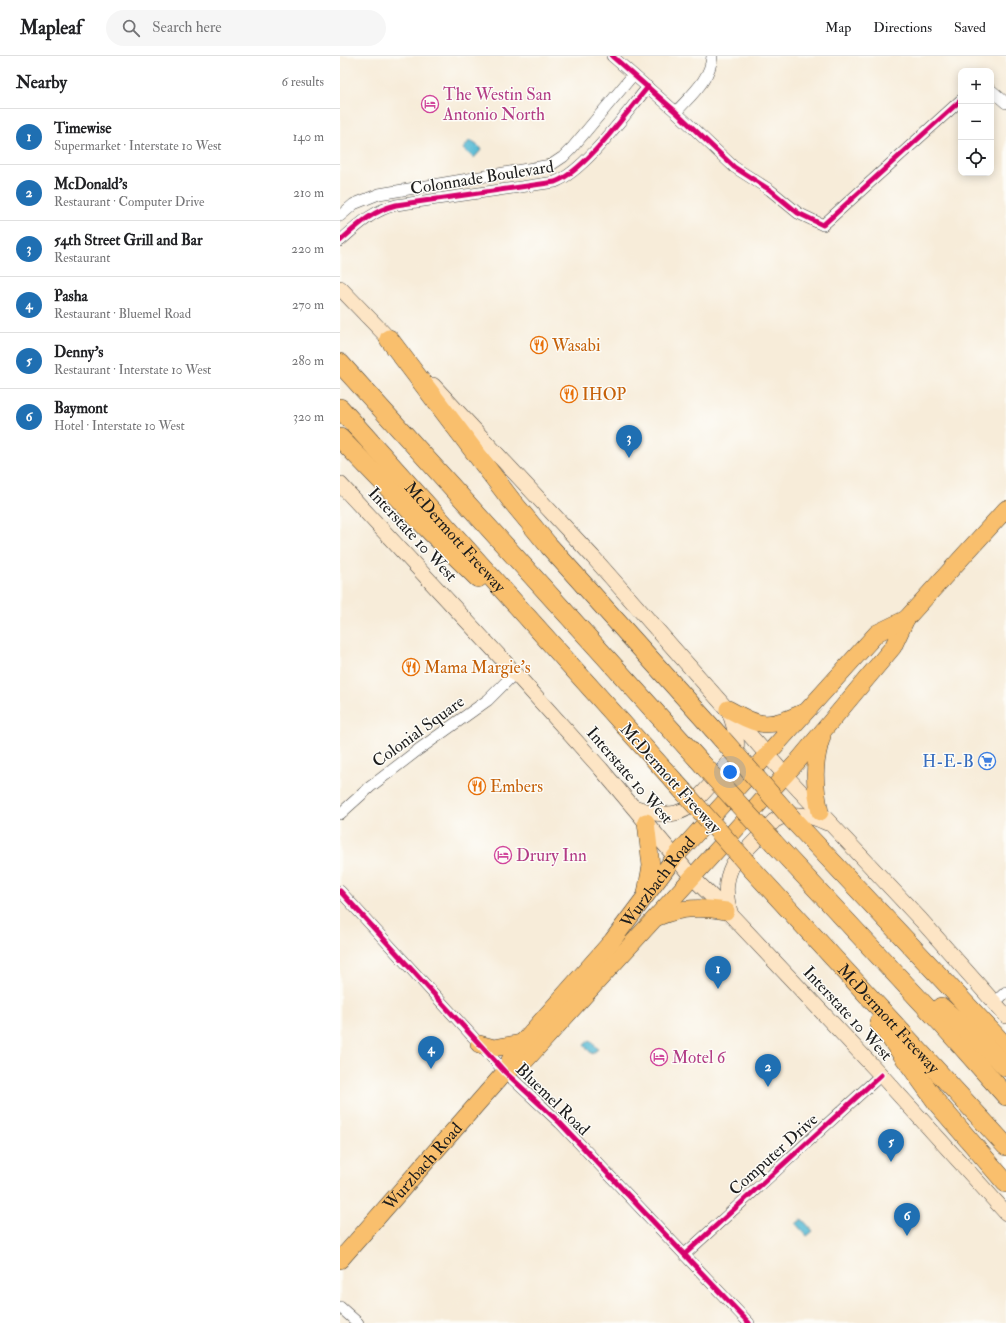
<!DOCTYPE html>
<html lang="en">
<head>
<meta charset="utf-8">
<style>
	body { margin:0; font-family:"IM FELL Double Pica",serif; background:#f6f6f6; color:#202124 }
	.controls { position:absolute; right:12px; top:12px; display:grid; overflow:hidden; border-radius:8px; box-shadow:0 2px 10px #0003 }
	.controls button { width:36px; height:36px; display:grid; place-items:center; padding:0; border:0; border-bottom:1px solid #e0e0e0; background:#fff; color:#202124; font:20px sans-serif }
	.you { position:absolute; left:390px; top:716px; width:14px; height:14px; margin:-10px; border:3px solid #fff; border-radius:50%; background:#1a73e8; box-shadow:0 0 0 6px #1a73e833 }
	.badge { display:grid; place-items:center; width:26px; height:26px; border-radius:50%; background:#1f6fb2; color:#fff; font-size:13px; font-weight:700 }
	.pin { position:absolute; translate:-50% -33px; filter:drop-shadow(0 1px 2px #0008) }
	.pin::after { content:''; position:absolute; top:21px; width:14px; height:12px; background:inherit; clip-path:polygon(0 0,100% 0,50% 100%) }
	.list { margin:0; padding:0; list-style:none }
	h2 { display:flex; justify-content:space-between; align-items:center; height:52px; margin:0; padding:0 16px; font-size:17px }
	h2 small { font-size:13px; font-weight:400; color:#757577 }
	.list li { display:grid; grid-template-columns:26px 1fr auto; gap:12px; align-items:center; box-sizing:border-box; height:56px; padding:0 16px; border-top:1px solid #e0e0e0 }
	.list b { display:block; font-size:15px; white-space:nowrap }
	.list p { margin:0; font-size:13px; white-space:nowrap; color:#757577 }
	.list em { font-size:13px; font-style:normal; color:#757577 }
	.icon { flex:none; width:22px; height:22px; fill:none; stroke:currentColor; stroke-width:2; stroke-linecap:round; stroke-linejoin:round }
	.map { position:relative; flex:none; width:666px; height:1267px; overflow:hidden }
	header { display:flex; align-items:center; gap:24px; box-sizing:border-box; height:56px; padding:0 20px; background:#fff; border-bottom:1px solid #e0e0e0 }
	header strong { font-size:19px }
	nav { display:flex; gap:22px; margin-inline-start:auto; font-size:14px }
	.search { width:280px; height:36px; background:#f6f6f6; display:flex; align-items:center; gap:10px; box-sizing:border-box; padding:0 14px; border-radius:22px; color:#757577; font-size:15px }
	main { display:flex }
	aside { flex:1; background:#fff }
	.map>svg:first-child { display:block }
	.water { fill:#56bad4; stroke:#396b78 }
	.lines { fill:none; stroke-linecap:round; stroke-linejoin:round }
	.street-casing { stroke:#3d3b38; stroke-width:12 }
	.secondary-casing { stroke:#3d3b38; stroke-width:16 }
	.primary-casing { stroke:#3d3b38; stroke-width:18 }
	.highway-casing { stroke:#3d3b38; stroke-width:20 }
	.street { stroke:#fff; stroke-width:11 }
	.secondary { stroke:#fde5c5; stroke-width:15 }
	.primary { stroke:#f9bf6d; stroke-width:17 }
	.highway { stroke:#f9bf6d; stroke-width:19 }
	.highway-bridge-casing { stroke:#3d3b38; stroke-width:20; stroke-linecap:butt }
	.highway-bridge { stroke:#f9bf6d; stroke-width:19 }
	.cycleway-casing { stroke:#fdfcf7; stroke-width:8 }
	.cycleway { stroke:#d6006c; stroke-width:5 }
	.labels { text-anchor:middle; stroke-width:3; stroke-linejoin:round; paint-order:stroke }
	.hotel-label { font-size:17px; fill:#b23c85; stroke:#fdfcf7; text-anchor:start }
	.street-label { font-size:17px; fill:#1c1c1c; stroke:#fdfcf7 }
	.food-label { font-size:17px; fill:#c56008; stroke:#fdfcf7; text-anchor:start }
	.shop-label { font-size:17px; fill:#366cbe; stroke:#fdfcf7; text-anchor:end }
</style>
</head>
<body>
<header>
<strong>Mapleaf</strong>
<div class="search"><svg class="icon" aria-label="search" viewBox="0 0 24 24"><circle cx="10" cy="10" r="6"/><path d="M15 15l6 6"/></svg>Search here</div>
<nav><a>Map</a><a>Directions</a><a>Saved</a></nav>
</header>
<main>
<aside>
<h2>Nearby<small>6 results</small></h2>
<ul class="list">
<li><span class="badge">1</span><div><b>Timewise</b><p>Supermarket · Interstate 10 West</p></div><em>140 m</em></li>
<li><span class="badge">2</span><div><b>McDonald's</b><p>Restaurant · Computer Drive</p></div><em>210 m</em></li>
<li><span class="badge">3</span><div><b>54th Street Grill and Bar</b><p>Restaurant</p></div><em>220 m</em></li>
<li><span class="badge">4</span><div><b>Pasha</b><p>Restaurant · Bluemel Road</p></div><em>270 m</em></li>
<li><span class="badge">5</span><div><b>Denny's</b><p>Restaurant · Interstate 10 West</p></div><em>280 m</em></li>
<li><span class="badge">6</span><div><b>Baymont</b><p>Hotel · Interstate 10 West</p></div><em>320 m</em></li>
</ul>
</aside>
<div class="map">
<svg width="666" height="1267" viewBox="0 0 666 1267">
	<rect width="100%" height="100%" fill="#fdfcf7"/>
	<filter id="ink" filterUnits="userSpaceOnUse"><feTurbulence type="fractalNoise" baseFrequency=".025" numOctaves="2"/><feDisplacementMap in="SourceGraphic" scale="8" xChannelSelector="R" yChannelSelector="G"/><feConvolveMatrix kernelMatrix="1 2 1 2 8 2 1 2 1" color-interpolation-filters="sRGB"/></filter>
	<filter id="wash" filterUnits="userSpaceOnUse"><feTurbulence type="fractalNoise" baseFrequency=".012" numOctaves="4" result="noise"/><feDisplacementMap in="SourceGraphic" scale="16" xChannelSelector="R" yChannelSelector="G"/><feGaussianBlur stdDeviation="0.9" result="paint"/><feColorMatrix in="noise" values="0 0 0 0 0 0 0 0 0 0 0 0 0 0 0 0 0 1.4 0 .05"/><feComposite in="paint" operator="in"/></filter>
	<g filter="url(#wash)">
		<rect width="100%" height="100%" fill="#f7ecd9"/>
		<g class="water">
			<path d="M130,84l12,9 -8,9 -11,-9z"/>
			<path d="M250,984l8,9 -6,5 -8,-9z"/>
			<path d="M462,1163l11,12 -6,5 -11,-12z"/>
		</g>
	</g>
	<g filter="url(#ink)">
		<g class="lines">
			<g class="street-casing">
				<g id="street">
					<path d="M272,0l64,56 58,55 36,23 28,23 25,12 138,-125"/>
					<path d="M651,34l15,13"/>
					<path d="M336,56c14,-16 35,-33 36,-56"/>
					<path d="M0,160l14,-12 25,-10 172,-29 12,-8 9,-9 61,-73"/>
					<path d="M0,185c18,-16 32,-30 56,-36l159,-23c30,-11 71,-69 93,-95"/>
					<path d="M0,758l30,-27 48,-37 70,-50 27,-27"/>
					<path d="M0,835l165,181 55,51 189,200"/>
					<path d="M654,947l12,-11"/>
					<path d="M345,1198l196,-179"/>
					<path d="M0,1251l18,16"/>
				</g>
			</g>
			<g class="secondary-casing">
				<g id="secondary">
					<path d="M0,232l56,58"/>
					<path d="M93,329l160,172 192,218 136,145 85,96"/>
					<path d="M0,428l175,189 86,96 91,108 39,38 150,160 125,138"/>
					<path d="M294,751c14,5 28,9 42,6 3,-1 9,-3 11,-5 10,-7 46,-47 49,-58 2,-13 -2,-24 -6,-36"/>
					<path d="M391,859c-6,-19 -7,-33 2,-51l41,-43c17,-11 36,-6 53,2"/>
				</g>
			</g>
			<g class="primary-casing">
				<g id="primary">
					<path d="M388,653c33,18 40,20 74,4"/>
					<path d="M480,756c-6,-29 -7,-47 2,-76"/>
					<path d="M306,837l5,-27 -5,-44"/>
					<path d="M318,861c23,-10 43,-10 68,-6"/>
					<path d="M139,988l15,4 27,-5"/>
					<path d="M165,1016l21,-12 271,-298 96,-115 13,-28 100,-110"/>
					<path id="s1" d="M0,1204l165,-188 8,-19 99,-112 63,-84 202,-224 29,-14"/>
				</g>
			</g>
			<g class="highway-casing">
				<g id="highway">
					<path d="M49,283l122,161 38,46 173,193"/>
					<path d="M0,307l364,403"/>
					<path id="s2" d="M0,352l343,383"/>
					<path d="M0,382l90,93 48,47"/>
					<path d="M453,764l213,227"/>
					<path d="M434,787l168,181 64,72"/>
					<path id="s3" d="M411,812l255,278"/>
					<path d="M601,951l43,38 22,22"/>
					<path d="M539,966l59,82 68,79"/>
				</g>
			</g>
			<use href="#street" class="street"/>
			<use href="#secondary" class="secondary"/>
			<use href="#primary" class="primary"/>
			<use href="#highway" class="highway"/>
			<g class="highway-bridge-casing">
				<g id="highway-bridge">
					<path d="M382,683l71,81"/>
					<path d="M364,710l70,77"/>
					<path d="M343,735l68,77"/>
				</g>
			</g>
			<use href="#highway-bridge" class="highway-bridge"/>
			<g class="cycleway-casing">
				<g id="cycleway">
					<path d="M272,0l64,56 58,55 36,23 28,23 25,12 138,-125"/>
					<path d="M0,185c18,-16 32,-30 56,-36l159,-23c30,-11 71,-69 93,-95"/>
					<path d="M0,835l165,181 55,51 189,200"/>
					<path d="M345,1198l196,-179"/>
				</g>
			</g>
			<use href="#cycleway" class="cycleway"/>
		</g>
	</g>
	<defs>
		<g id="hotel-ring" transform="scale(0.9)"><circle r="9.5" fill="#fdfcf7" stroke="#d1479c" stroke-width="1.5"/><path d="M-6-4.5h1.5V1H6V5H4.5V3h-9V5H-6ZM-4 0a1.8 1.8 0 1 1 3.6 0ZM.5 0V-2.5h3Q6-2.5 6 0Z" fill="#d1479c"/></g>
		<g id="restaurant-ring" transform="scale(0.9)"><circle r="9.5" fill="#fdfcf7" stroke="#e8710a" stroke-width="1.5"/><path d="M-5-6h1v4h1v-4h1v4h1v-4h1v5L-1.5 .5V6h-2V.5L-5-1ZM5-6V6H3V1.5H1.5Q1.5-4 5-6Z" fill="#e8710a"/></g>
		<g id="supermarket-ring" transform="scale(0.9)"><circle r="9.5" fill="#fdfcf7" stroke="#3f7fe0" stroke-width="1.5"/><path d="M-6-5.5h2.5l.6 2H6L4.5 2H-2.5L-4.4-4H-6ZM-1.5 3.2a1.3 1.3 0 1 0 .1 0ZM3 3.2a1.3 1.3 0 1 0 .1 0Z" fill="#3f7fe0"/></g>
	</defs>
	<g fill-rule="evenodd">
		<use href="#hotel-ring" x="90" y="48"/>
		<use href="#restaurant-ring" x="199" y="289"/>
		<use href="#restaurant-ring" x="229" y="338"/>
		<use href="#restaurant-ring" x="71" y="611"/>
		<use href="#supermarket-ring" x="647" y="705"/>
		<use href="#restaurant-ring" x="137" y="730"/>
		<use href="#hotel-ring" x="163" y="799"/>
		<use href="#hotel-ring" x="319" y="1001"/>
	</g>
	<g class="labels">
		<g class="hotel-label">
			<text x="103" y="44">The Westin San<tspan x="103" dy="20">Antonio North</tspan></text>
			<text x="176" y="805">Drury Inn</text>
			<text x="332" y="1007">Motel 6</text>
		</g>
		<g class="street-label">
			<text transform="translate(142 121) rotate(-9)" y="6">Colonnade Boulevard</text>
			<text transform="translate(73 478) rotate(47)" y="6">Interstate 10 West</text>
			<text dy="6" stroke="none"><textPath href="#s2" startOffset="173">McDermott Freeway</textPath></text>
			<text transform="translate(78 675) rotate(-36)" y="6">Colonial Square</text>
			<text transform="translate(290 719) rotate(49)" y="6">Interstate 10 West</text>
			<text transform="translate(331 722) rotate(48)" y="6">McDermott Freeway</text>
			<text dy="6" stroke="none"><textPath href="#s1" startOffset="495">Wurzbach Road</textPath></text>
			<text transform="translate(508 957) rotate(47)" y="6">Interstate 10 West</text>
			<text dy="6" stroke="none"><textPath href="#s3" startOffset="204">McDermott Freeway</textPath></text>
			<text transform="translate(213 1043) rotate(44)" y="6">Bluemel Road</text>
			<text transform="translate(433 1098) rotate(-42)" y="6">Computer Drive</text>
			<text dy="6" stroke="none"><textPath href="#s1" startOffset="125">Wurzbach Road</textPath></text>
		</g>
		<g class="food-label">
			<text x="212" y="295">Wasabi</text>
			<text x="242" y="344">IHOP</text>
			<text x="84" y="617">Mama Margie's</text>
			<text x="150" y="736">Embers</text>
		</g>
		<g class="shop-label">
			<text x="634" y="711">H-E-B</text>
		</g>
	</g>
</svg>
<div class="controls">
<button>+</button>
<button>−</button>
<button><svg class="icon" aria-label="locate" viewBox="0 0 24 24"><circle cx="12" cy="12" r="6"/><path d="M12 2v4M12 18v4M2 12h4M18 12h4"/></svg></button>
</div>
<div class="you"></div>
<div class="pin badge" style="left:378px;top:933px">1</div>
<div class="pin badge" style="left:428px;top:1031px">2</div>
<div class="pin badge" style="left:289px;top:402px">3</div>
<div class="pin badge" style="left:91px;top:1013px">4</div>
<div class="pin badge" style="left:551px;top:1106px">5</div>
<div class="pin badge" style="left:567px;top:1180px">6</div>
</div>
</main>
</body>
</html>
